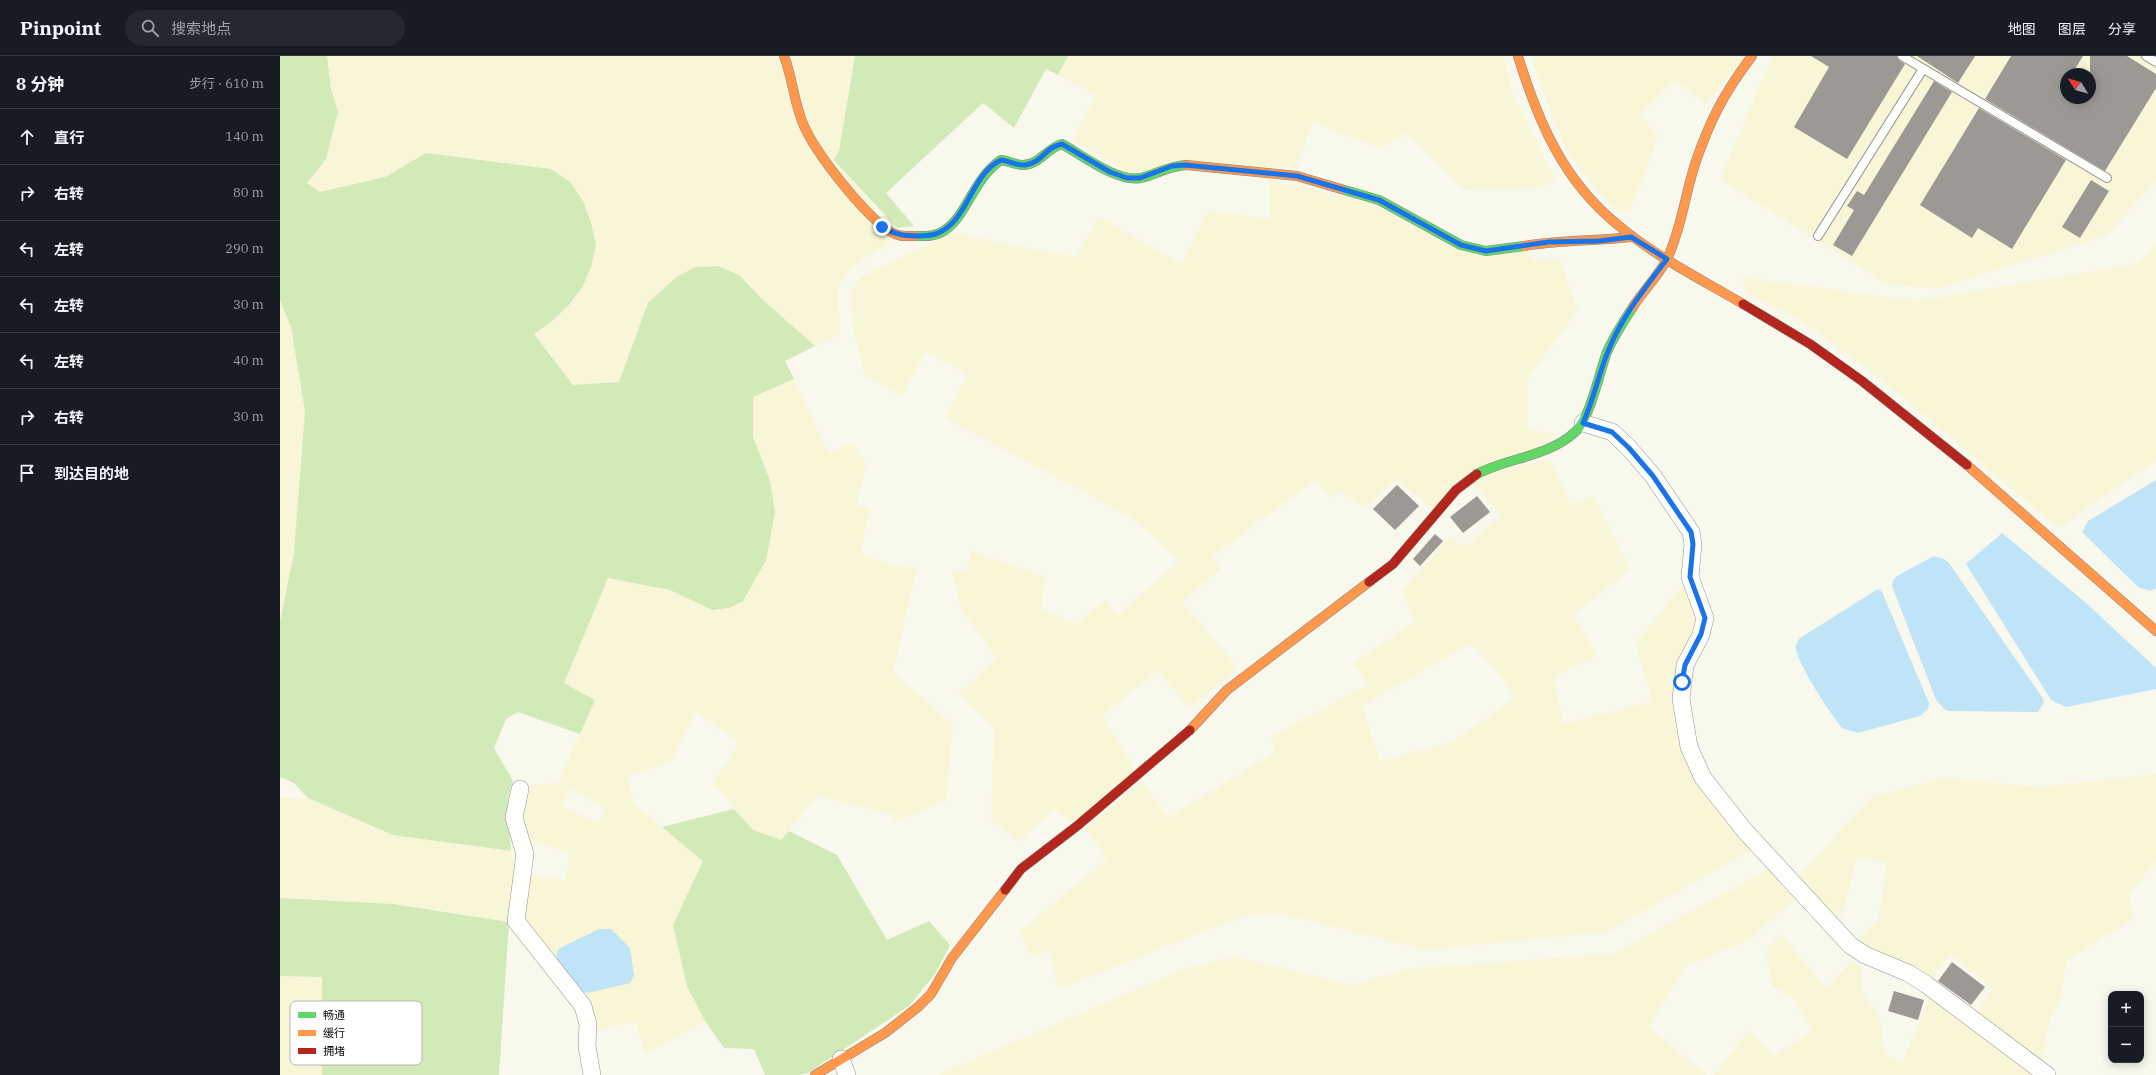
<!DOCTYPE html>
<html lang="zh">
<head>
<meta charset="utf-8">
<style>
	body { margin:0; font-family:"IBM Plex Serif","Noto Sans SC",serif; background:#242831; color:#f1f3f6 }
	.controls { position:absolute; right:12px; bottom:12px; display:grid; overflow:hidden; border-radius:8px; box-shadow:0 2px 10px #0003 }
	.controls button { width:36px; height:36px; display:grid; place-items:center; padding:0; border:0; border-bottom:1px solid #363941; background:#171b24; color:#f1f3f6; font:20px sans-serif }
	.compass { position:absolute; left:1780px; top:12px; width:36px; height:36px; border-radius:50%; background:#171b24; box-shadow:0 2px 10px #0003; rotate:307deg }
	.stop { position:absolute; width:12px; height:12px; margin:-9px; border:3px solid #1a73e8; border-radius:50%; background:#fff }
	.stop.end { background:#1a73e8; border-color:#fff; box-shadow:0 1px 4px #0008 }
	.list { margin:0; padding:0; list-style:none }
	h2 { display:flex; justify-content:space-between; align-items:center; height:52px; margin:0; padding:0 16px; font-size:17px }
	h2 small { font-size:13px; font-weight:400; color:#9ea1a6 }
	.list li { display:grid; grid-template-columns:26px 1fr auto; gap:12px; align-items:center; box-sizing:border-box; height:56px; padding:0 16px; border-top:1px solid #363941 }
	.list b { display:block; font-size:15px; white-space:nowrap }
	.list em { font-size:13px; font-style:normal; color:#9ea1a6 }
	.icon { flex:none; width:22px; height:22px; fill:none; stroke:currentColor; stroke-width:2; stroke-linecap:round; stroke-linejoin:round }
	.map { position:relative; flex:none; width:1876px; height:1019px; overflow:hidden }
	header { display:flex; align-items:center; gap:24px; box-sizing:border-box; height:56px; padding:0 20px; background:#171b24; border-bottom:1px solid #363941 }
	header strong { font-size:19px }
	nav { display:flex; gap:22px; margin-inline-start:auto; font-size:14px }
	.search { width:280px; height:36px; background:#242831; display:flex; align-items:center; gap:10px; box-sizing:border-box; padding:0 14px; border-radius:22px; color:#9ea1a6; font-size:15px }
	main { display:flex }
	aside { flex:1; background:#171b24 }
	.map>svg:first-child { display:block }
	.farmland { fill:#f8f6d7; fill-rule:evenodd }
	.forest { fill:#d1eab8 }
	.water { fill:#bfe4f8 }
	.building { fill:#9c9994 }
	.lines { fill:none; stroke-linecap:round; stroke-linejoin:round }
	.lane-casing { stroke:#92918c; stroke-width:10 }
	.street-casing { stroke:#92918c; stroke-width:18 }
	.fast-casing { stroke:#888883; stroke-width:10 }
	.slow-casing { stroke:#888883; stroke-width:10 }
	.jam-casing { stroke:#888883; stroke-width:10 }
	.lane { stroke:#fefefc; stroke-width:8 }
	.street { stroke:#fefefc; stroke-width:17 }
	.fast { stroke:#63d668; stroke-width:9 }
	.slow { stroke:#ff974d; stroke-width:9 }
	.jam { stroke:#b3261e; stroke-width:9 }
	.route { stroke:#1a73e8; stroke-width:5 }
	.key { fill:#fff; stroke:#b6b6b6; stroke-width:1 }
	.key-label { font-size:11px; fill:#0a0a0a }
</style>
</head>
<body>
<header>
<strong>Pinpoint</strong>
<div class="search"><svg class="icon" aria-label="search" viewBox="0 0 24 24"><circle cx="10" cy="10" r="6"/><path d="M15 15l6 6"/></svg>搜索地点</div>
<nav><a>地图</a><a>图层</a><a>分享</a></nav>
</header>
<main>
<aside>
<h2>8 分钟<small>步行 · 610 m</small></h2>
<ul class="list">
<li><svg class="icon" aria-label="ahead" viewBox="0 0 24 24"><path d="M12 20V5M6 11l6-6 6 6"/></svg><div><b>直行</b></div><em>140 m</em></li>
<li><svg class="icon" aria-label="right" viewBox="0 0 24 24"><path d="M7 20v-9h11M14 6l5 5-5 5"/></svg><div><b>右转</b></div><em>80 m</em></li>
<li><svg class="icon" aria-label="left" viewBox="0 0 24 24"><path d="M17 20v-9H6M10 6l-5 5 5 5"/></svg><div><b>左转</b></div><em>290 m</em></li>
<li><svg class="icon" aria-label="left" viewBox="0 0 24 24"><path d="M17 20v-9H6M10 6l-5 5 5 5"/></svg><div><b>左转</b></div><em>30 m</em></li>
<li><svg class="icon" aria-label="left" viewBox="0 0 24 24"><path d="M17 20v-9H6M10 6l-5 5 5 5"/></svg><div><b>左转</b></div><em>40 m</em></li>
<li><svg class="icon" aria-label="right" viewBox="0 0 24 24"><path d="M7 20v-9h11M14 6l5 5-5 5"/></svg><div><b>右转</b></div><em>30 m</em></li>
<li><svg class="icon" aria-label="arrive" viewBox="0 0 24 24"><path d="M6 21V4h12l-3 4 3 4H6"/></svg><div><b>到达目的地</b></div></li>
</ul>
</aside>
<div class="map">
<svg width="1876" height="1019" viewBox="0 0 1876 1019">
	<rect width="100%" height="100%" fill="#f9f8ed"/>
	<g class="farmland">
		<path d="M47,0h528l-16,95 54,89 -42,28 -7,9 -6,10 2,48 -25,11 -53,-47 -23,-24 -91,28 -29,79 -46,3 -39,-51 17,-12 17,-16 14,-18 9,-21 -8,-66 -13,-19 -19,-13 -125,-16 -41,24 -65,15 -13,-9 19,-24 12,-47 -7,-23z"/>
		<path d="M788,0h436l9,39 42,84 -14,9 -76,2 -58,-57 -28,15 -66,-26 -17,45 -168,5 -56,-32 24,-45 -38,-20z"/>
		<path d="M1252,0h214l-40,48 -31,-24 -35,35 18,22 -29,76 -14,-3 -34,-39 -17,-26 -29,-75z"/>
		<path d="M1493,0h383v125l-49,54 -169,54 -52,-5 -166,-105zM1786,18h24v24h-24z"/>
		<path d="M990,124l98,22 81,42 78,7 5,9 28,-1 18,51 -50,67v53l32,4 -127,75 -37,-30 -31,28 -26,-16 -9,6 -15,-17 -104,77 10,12 -39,32 56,67 -49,40 -31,-37 -56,44 33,55 -60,53 -21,-14 -36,33 -27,-22 3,-93 -36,-34 39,-35 -36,-49 -9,-38 15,1 4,-21 74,26 -4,32 36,15 28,-24 13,15 61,-54 -46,-43 -188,-100 23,-44 -43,-22 -23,44 -37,-20 -12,-48 -2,-36 10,-15 90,-44 124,24 25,-40 81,47 27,-53 61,8z"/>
		<path d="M1876,187v217l-97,68 -182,-152 -77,-56 -54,-27 -4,-16 176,24 221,-38z"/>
		<path d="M0,244l11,27 14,84 -11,142 -14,68z"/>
		<path d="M514,323l35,75 23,-12 14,22 -10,42 14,3 -10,45 40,13 17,1 -24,104 60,53 -7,75 -51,22 -3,-8 -75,-18 -36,44 -28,-10 -40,-47 27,-40 -44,-31 -26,51 -42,12 6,29 69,57 -30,64 14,61 18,35 -60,33 -9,-32 -42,8 -73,-112 6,-43 38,5 5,-28 -41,-11 -5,-30 5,-26 29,-2 37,-83 -31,-17 44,-105 62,12 42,20 45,-158 -4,-15v-40zM290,733l36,19 -9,15 -35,-17z"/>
		<path d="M1270,403l21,46 23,-9 36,73 -57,46 24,41 -43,20 9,48 90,-23 -18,-56 48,-60 18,31 -25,57 3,69 20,46 52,62 -144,82 -182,18 -148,-37 -36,4 -182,72 -10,-40 -17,8 -13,-25 88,-73 -17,-25 -6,-4 58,-49 26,37 107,-66 -4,-15 97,-53 -14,-21 60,-42 -11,-31 47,-54 14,11 37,-31 -26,-31 29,-16zM1191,587l31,34 12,21 -61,44 -73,19 -18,-55z"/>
		<path d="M1876,718v87l-27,33 4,25 -66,41 -7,41 -10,18 -9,44 -65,-48 16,-26 -42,-35 -20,27 -70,-38 2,-9 16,-12 9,-60 -30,-5 -15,59 -11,2 -32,-42 73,-79 70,-19 98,9z"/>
		<path d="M0,742h28l85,37 118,16 6,15 -8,56 -116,-18 -113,-6z"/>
		<path d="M1491,812l27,29 -49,42 -64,28 -36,60 58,48h-769l246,-106 51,-12 118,28 54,-16 205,-15z"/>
		<path d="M1501,878l45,54 27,-28 8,7v24l19,25 5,39 17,7 29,-67 64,52 37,24 -1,4h-317l36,-46 23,27 40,-25 -22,-35 -19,-10 -6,-36z"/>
		<path d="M0,920l42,1v98h-42z"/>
	</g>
	<g class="forest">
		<path d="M0,0h47l4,33 7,23 -12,47 -19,24 13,9 65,-15 41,-24 125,16 19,13 13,19 8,22 5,22 -5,22 -9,21 -14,18 -17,16 -17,12 39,51 46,-3 29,-79 27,-25 20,-11 23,-1 21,9 23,24 53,47 -30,15 9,18 -41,18v40l17,44 5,31 -9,48 -23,41 -14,7 -17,2 -42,-20 -62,-12 -44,105 31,17 -15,34 -62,-22 -12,7 -12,29 19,33 -5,17 3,53 -118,-16 -85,-37 -14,-15 -14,-6v-156l14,-68 11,-142 -14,-84 -11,-27z"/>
		<path d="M575,0h213l-10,19 -12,-6 -32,59 -31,-25 -97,90 28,33 -17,2 -63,-68 5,-9z"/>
		<path d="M454,753l19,21 28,10 8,-9 48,24 50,85 42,-19 21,24 -15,29 -26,32 -101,67 -9,2h-34l-11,-26 -30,-1 -19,-27 -18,-35 -14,-61 30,-64 -41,-34z"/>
		<path d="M0,842l113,6 116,18 -10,153h-177v-98l-42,-1z"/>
	</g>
	<g class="water">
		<path d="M1876,424v108l-6,3 -12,-4 -56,-55 6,-11z"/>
		<path d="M1722,477l83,69 71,66v21l-90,18 -15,-7 -85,-136z"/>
		<path d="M1654,500l10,3 5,4 93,134 2,5 -6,10 -89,-1 -5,-2 -8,-9 -44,-114 1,-6 4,-4z"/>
		<path d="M1598,533l4,3 47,111 -1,6 -8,7 -62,17 -16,-5c-13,-16 -41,-59 -46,-78 -1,-5 1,-8 4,-12z"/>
		<path d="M319,873h12l19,19 4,27 -4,8 -42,10 -6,-1 -24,-31 -2,-6 3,-6 5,-3z"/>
	</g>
	<g class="building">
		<path d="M1531,0h86l2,4 6,4 -58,95 -53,-32 35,-60z"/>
		<path d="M1637,0h58l-17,27z"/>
		<path d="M1731,0h72l-11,18h-6v24h24v-42h37l29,18v14l-51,83 -120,-72z"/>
		<path d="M1654,25l18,11 -100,164 -19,-11 21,-35 -7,-4 10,-15 7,4z"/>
		<path d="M1699,52l87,52 -54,89 -34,-21 -6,10 -52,-33z"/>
		<path d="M1811,124l18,11 -29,47 -18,-11z"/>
		<path d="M1117,429l22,21 -24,24 -22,-21z"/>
		<path d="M1197,440l13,16 -27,21 -13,-16z"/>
		<path d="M1155,478l8,7 -23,25 -7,-7z"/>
		<path d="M1672,906l33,25 -14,18 -33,-24z"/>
		<path d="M1614,935l30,9 -6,20 -30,-9z"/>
	</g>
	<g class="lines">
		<g class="lane-casing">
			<g id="lane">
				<path d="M1622,0l205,122"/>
				<path d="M1866,0l10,6"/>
				<path d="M1538,180l105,-167"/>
			</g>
		</g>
		<g class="street-casing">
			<g id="street">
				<path d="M1303,367l29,9 17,16 24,28 38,56 2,12 -3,33 15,41 -4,17 -16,30 -4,34 8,48 14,31 42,53 105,114 15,10 43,18 19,12 120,90"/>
				<path d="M240,733l-6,29 11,36 -9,67 67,85 5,18 -1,22 5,29"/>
				<path d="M561,1003l6,16"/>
			</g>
		</g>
		<g class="fast-casing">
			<g id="fast">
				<path d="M1061,133l38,11 82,45 25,6 38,-5"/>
				<path d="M635,180c8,0 17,1 25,-3 26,-12 32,-54 61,-73 7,1 15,5 22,5 16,0 24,-17 39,-21 20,11 56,39 79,34 16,-4 28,-12 45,-13"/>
				<path d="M1197,418c30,-16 70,-17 97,-41 16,-13 25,-60 33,-81 7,-16 16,-30 26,-45"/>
			</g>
		</g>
		<g class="slow-casing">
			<g id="slow">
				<path d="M504,0c9,23 10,48 20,70 13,29 61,90 87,106 7,5 16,4 24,4"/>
				<path d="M1238,0c20,65 45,125 100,169 38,32 83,54 125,79"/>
				<path d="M906,109l111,11 44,13"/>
				<path d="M1244,190c36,-6 71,-5 107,-9"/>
				<path d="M1353,251c9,-15 28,-34 35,-50 14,-31 17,-62 27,-93 15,-44 29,-71 57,-108"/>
				<path d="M1687,409l189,166"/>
				<path d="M910,674l37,-40 142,-108"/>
				<path d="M535,1019l70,-42 33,-26 13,-13 21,-36 53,-68"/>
			</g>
		</g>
		<g class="jam-casing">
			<g id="jam">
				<path d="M1463,248l67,40 52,37 105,84"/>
				<path d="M1089,526l24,-18 63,-74 21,-16"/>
				<path d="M725,834l16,-21 56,-43 113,-96"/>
			</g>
		</g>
		<use href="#lane" class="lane"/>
		<use href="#street" class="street"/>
		<use href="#fast" class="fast"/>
		<use href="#slow" class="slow"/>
		<use href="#jam" class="jam"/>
	</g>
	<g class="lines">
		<path class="route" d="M602,171c13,8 23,9 38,9 6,-1 13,0 18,-3 30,-12 33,-59 63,-73 8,1 16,6 24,5 17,-2 20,-18 37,-21l48,28 17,6h13l32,-12 13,-1 112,11 82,24 82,45 25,6 63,-9 50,-1 32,-4 36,22c-22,29 -47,60 -60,95 -9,23 -14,47 -24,69l29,9 17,16 24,28 38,56 2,12 -3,33 15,41 -4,16 -16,31 -3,17"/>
	</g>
	<rect x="10" y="945" width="132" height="64" rx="6" class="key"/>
	<rect x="18" y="956" width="18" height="6" fill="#63d668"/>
	<rect x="18" y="974" width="18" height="6" fill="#ff974d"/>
	<rect x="18" y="992" width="18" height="6" fill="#b3261e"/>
	<g class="key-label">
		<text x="43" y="963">畅通</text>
		<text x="43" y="981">缓行</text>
		<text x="43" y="999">拥堵</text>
	</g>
</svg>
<div class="controls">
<button>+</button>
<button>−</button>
</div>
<svg class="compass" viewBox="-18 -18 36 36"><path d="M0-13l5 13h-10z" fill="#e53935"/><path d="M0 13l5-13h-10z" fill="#9ea1a6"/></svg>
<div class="stop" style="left:1402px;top:626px"></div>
<div class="stop end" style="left:602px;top:171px"></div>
</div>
</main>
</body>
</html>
